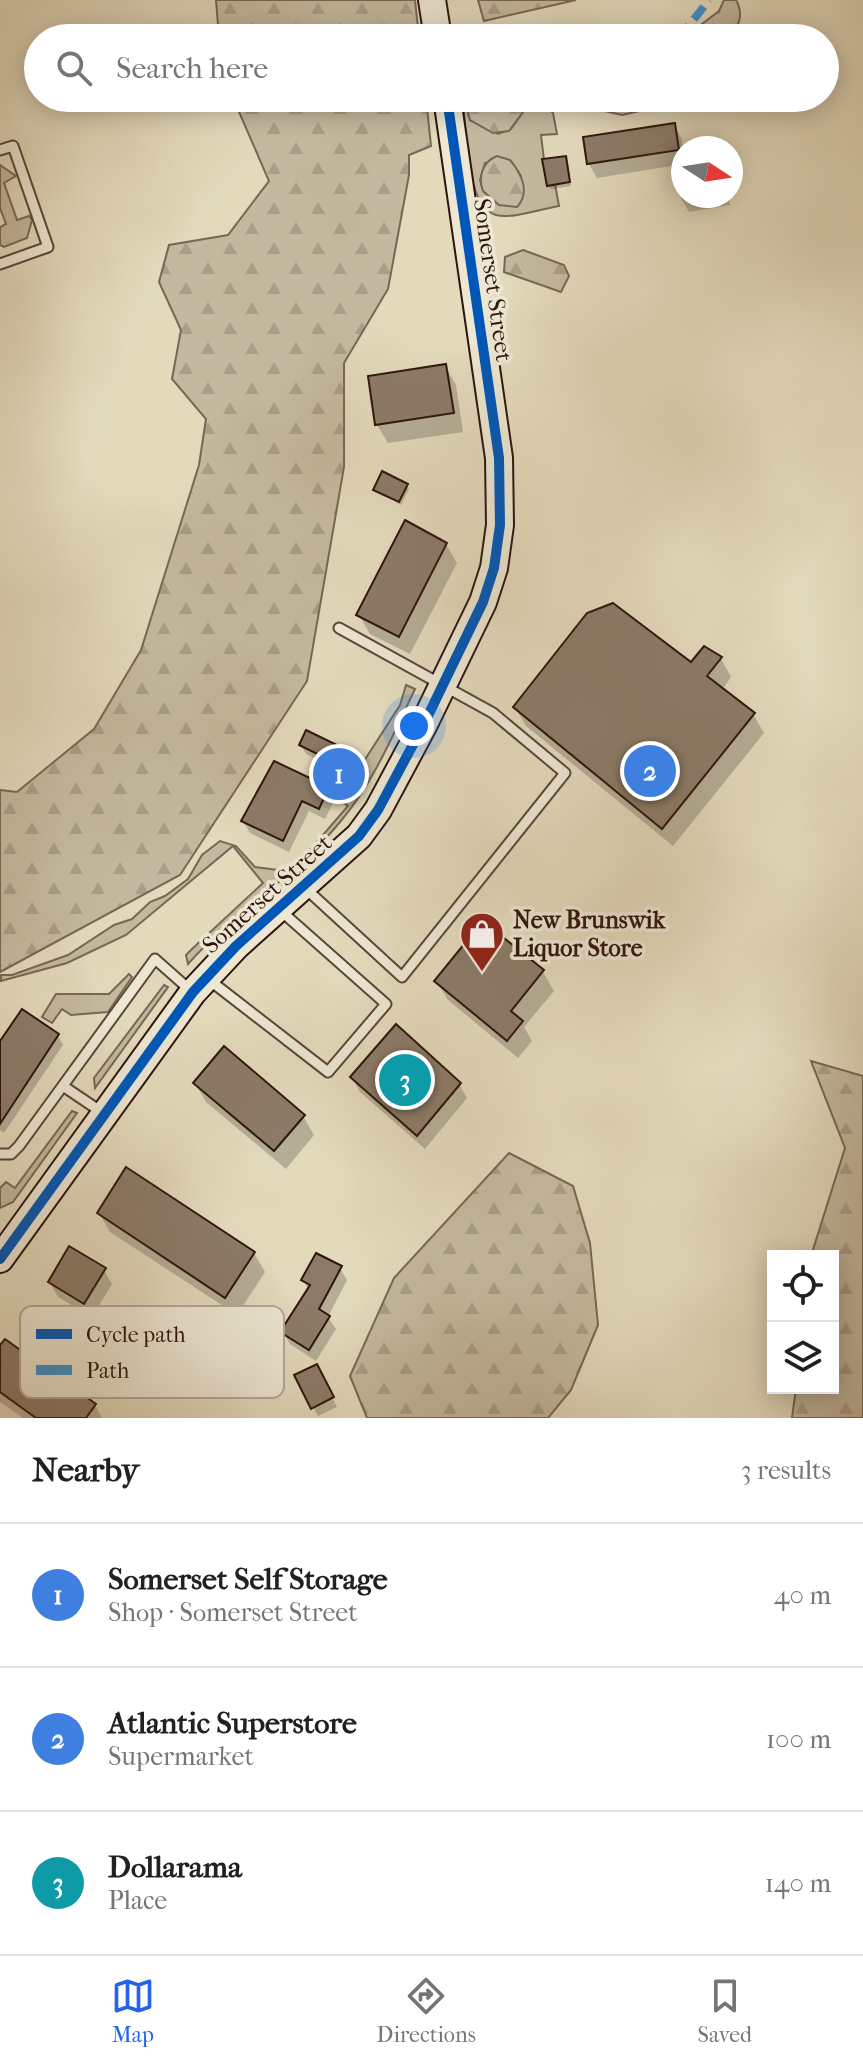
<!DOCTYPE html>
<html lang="en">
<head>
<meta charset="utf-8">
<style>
	body { margin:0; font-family:"IM FELL French Canon",serif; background:#f2f2f2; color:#202124 }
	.controls { position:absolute; right:24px; bottom:24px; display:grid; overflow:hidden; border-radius:0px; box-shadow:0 4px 20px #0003 }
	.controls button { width:72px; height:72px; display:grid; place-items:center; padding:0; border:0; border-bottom:2px solid #e0e0e0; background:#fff; color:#202124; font:40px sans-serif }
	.compass { position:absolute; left:671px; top:136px; width:72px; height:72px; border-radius:50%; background:#fff; box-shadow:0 4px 20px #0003; rotate:102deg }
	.you { position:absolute; left:414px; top:726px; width:28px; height:28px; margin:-20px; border:6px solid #fff; border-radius:50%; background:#1a73e8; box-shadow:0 0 0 12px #1a73e833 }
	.badge { display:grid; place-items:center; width:52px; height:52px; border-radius:50%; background:#2563eb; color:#fff; font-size:26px; font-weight:700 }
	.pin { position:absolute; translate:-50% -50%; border:4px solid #fff; box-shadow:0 2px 8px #0006 }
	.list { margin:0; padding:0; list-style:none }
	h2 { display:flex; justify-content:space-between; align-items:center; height:104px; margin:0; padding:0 32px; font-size:34px }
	h2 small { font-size:26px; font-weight:400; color:#757577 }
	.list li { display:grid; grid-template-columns:52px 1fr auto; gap:24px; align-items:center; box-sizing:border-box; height:144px; padding:0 32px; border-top:2px solid #e0e0e0 }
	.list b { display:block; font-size:30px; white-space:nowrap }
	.list p { margin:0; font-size:26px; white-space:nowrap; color:#757577 }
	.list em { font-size:26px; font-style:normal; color:#757577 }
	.icon { flex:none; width:44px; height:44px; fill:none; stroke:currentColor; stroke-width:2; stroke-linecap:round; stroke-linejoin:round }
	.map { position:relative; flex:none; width:863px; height:1418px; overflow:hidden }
	.search { position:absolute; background:#fff; box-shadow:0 4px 20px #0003; left:24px; right:24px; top:24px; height:88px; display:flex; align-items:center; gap:20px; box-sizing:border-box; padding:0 28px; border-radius:44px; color:#757577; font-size:30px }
	.sheet { height:536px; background:#fff }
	nav { display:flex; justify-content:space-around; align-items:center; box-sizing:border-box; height:112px; border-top:2px solid #e0e0e0; background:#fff; font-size:22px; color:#757577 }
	nav a { display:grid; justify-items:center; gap:4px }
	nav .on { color:#2563eb }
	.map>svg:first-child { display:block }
	.grass { fill:#c4b99e; stroke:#796755; stroke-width:2; fill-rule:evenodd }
	.forest { fill:url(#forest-firs); stroke:#796755; stroke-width:2 }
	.shadow { fill:#0003 }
	.building { fill:#8c7b68; stroke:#2e150c; stroke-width:2 }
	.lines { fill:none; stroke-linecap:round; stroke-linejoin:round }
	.lane-casing { stroke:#5b4638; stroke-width:13 }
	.secondary-casing { stroke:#2e150c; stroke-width:30 }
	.lane { stroke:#ede7d3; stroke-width:9 }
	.secondary { stroke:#ede7d3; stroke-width:26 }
	.quiet { stroke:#3c93d2; stroke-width:8; stroke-dasharray:16 8; stroke-linecap:butt }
	.cycleway-casing { stroke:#ede7d3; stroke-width:15 }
	.cycleway { stroke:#0057b8; stroke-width:10 }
	.labels { text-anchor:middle; stroke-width:7; stroke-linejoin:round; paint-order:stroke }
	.street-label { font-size:24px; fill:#2e150c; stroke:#ede7d3 }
	.poi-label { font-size:24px; font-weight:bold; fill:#2e150c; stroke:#ede7d3; text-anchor:start }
	.key { fill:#ede7d3; stroke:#b4a897; stroke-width:2 }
	.key-label { font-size:22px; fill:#2e150c }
</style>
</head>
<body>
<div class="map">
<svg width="863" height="1418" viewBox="0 0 863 1418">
	<defs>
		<pattern id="forest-firs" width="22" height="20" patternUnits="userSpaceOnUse" patternTransform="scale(2)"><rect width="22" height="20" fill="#c4b99e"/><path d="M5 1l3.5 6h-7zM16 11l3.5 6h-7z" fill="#a99e87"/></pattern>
	</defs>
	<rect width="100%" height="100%" fill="#e3dabc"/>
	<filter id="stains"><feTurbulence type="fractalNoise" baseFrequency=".0025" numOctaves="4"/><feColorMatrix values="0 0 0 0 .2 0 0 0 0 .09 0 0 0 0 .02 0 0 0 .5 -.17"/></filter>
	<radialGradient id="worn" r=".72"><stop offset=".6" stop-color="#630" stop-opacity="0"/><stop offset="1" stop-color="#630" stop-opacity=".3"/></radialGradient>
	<g class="grass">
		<path d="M463,98l7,22 28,14 13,-5 13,-19 23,-2 6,5 4,21 -16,1 6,50 8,-1 4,22c-18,3 -46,13 -63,9 -31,-8 -30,-89 -33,-117zM510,160l11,16 -22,29 -16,-14 -3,-11 5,-17z"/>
		<path d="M0,165l16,11 -12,7 13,37 12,-4 3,4 -5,18 -23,9 -4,-2v-18l6,-3 -6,-16z"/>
		<path d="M406,685l9,4c-22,46 -42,94 -75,133 -44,54 -106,90 -152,142l-2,-9 6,-6 71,-66 -30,-37 -107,89 -59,28 -66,18v-6h11l56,-20 46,-30 18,-6 18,-17 15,-6 23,-17 14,-24 18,-14 16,5 19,21 31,4 24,-21 38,-44 -9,-6 61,-95z"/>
		<path d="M129,974l3,3 -24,35 -37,3 -9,-6 -10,14 -10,-6 14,-23h53z"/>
		<path d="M164,985l4,2 -73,101 -1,-10z"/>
		<path d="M72,1111l5,2 -64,89 -13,6v-20l6,-6 9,6z"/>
	</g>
	<g class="forest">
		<path d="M216,0h199l4,38h-200z"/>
		<path d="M478,0h98l-92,21z"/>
		<path d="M724,0h12c8,14 3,26 -6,38h-38l2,-8 25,-19z"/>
		<path d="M233,98h193l5,48 -22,9v20l-21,114 -44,74v104l-37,214 -127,194 -180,97v-182l17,2 77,-63 47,-79 58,-185 7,-46 -34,-40 9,-49 -22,-48 10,-37 59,-10 41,-54z"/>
		<path d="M464,98h55l4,14 -14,19 -16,2 -23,-13z"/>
		<path d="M581,98h117l-76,17 -35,-8z"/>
		<path d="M497,156l13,4c11,13 21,32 7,47l-18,-2 -16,-14c-5,-14 -1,-29 14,-35z"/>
		<path d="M523,250l41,15 5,11 -8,16 -57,-20 1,-15z"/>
		<path d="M811,1061l52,15v342h-71l4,-30h37v-132h-22l34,-108z"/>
		<path d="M509,1153l64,33 17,57 8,82 -27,65 -23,28h-181l-17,-42 44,-98z"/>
	</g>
	<g class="shadow">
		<path d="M674,125l8,14 1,25 -86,14 -8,-14z"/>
		<path d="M567,162l4,24 -20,3 -2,-4z"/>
		<path d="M683,171v25h46l1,9 -41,7 -8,-14 -4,-26z"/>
		<path d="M445,366l11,19 7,47 -75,11 -11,-18z"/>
		<path d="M406,485l3,4 -8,16 -26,-16z"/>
		<path d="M446,544l11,19 -47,91 -40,-20 -11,-19z"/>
		<path d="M721,659l10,18 -9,13 31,24 11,19 -91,113 -147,-120 -11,-19z"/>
		<path d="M301,745l45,7 5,9 -6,12 -39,-19z"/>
		<path d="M327,789l7,12 -9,18 -16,-8 -20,41 -39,-19 -7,-12z"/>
		<path d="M496,927l8,14 39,31 11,19 -30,36 8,14 -14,17 -70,-58 -11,-18z"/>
		<path d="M22,1012l36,24 5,9 -59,88 -4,-3v-85z"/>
		<path d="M352,1078l107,6 8,14 -42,51 -65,-57z"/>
		<path d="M195,1083l108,33 11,19 -28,34 -80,-67z"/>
		<path d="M99,1213l155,40 11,19 -28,43 -127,-83z"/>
		<path d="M340,1268l7,12 -19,37 8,12 -20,32 -26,-17 -7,-12 26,-42 -6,-10z"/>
		<path d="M104,1270l8,14 -20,33 -34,-20 -8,-14z"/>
		<path d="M0,1349l95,56 7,13h-79l-23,-16z"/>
		<path d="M316,1366l21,41 -19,9 -21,-40z"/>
	</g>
	<g class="building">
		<path d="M675,123l4,27 -92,14 -4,-27z"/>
		<path d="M566,156l4,26 -23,4 -5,-27z"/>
		<path d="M446,364l8,49 -79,12 -7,-49z"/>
		<path d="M382,471l26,13 -9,18 -26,-12z"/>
		<path d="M405,520l42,23 -48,94 -43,-22z"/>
		<path d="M613,603l78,59 13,-16 18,11 -15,19 48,37 -93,116 -149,-122 74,-94z"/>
		<path d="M306,730l41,20 -7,15 -41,-20z"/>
		<path d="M274,761l55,26 -10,22 -17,-8 -19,40 -42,-20z"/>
		<path d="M480,913l17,13 -3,4 50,40 -33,41 12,10 -16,20 -73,-60 40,-49 -5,-5z"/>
		<path d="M22,1009l37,25 -59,90v-83z"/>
		<path d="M396,1024l65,59 -44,53 -67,-59z"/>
		<path d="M224,1046l81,69 -31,36 -81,-68z"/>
		<path d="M126,1167l129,85 -30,46 -128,-85z"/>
		<path d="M69,1246l37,22 -22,36 -36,-22z"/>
		<path d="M316,1253l26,13 -23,43 11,7 -21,34 -29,-18 30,-47 -9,-5z"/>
		<path d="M5,1339l91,65 -10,14h-50l-36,-26v-47z"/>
		<path d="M317,1364l17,33 -23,12 -17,-34z"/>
	</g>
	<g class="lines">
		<g class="lane-casing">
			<g id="lane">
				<path d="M0,150l13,-4 35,101 -48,17"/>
				<path d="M305,888l97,89 163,-204 -72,-60 -154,-85"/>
				<path d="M208,979l120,93 58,-68 -105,-93"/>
				<path d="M63,1086l40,27"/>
				<path d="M0,1154h11l8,-8 136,-187 35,31"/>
			</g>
		</g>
		<g class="secondary-casing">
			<g id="secondary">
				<path d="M432,0l6,38"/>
				<path d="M0,1259l193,-267 43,-46 123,-110 19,-26 45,-84 60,-124 11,-34 6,-43 -1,-67 -52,-360"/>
			</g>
		</g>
		<use href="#lane" class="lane"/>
		<use href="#secondary" class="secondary"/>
		<g class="quiet">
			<path d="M445,38l60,-5 41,5"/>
			<path d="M679,38l30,-38"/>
		</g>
		<g class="cycleway-casing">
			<path id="cycleway" d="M0,1259l193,-267 43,-46 123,-110 19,-26 45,-84 60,-124 11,-34 6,-43 -1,-67 -52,-360"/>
		</g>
		<use href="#cycleway" class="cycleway"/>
	</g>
	<defs>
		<g id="shop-pin" transform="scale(2.3)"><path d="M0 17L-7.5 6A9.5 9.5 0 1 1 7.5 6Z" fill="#8f2418" stroke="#ede7d3"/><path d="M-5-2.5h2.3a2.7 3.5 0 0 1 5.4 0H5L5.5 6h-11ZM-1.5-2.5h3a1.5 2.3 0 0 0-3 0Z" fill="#fff"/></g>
	</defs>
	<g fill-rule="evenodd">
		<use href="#shop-pin" x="482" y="934"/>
	</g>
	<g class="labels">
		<g class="street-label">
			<text transform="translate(493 280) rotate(82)" y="8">Somerset Street</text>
			<text transform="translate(267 894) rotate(-42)" y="8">Somerset Street</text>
		</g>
		<g class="poi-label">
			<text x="513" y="928">New Brunswik<tspan x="513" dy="28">Liquor Store</tspan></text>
		</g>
	</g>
	<rect x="20" y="1306" width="264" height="92" rx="12" class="key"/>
	<rect x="36" y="1329" width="36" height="10" fill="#0057b8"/>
	<rect x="36" y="1365" width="36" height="10" fill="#3c93d2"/>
	<g class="key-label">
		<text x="86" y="1342">Cycle path</text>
		<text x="86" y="1378">Path</text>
	</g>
	<rect width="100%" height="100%" filter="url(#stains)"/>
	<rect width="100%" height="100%" fill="url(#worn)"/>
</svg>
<div class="controls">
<button><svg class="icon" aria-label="locate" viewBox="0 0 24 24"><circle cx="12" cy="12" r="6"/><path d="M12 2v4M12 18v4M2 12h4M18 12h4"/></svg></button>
<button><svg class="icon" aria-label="layers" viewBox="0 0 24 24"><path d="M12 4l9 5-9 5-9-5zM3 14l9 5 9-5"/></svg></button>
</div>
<svg class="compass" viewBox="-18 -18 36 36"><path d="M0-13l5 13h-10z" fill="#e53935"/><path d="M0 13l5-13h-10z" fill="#757577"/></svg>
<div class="you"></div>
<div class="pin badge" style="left:339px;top:774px;background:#3f7fe0">1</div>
<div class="pin badge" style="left:650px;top:771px;background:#3f7fe0">2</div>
<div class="pin badge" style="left:405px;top:1080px;background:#0f9aa8">3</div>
<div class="search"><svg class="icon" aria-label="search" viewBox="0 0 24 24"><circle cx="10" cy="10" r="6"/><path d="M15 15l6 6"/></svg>Search here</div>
</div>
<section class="sheet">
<h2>Nearby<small>3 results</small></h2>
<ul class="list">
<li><span class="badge" style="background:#3f7fe0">1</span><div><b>Somerset Self Storage</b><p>Shop · Somerset Street</p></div><em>40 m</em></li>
<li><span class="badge" style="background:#3f7fe0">2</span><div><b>Atlantic Superstore</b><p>Supermarket</p></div><em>100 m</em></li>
<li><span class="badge" style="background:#0f9aa8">3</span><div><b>Dollarama</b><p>Place</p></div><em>140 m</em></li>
</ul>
</section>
<nav>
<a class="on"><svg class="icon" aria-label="map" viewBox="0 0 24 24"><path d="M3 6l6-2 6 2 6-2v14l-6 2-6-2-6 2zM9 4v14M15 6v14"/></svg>Map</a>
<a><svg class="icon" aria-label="directions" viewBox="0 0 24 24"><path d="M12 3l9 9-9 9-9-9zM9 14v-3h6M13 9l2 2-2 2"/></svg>Directions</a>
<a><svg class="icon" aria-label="saved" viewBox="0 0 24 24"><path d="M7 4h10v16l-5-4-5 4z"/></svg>Saved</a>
</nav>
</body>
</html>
